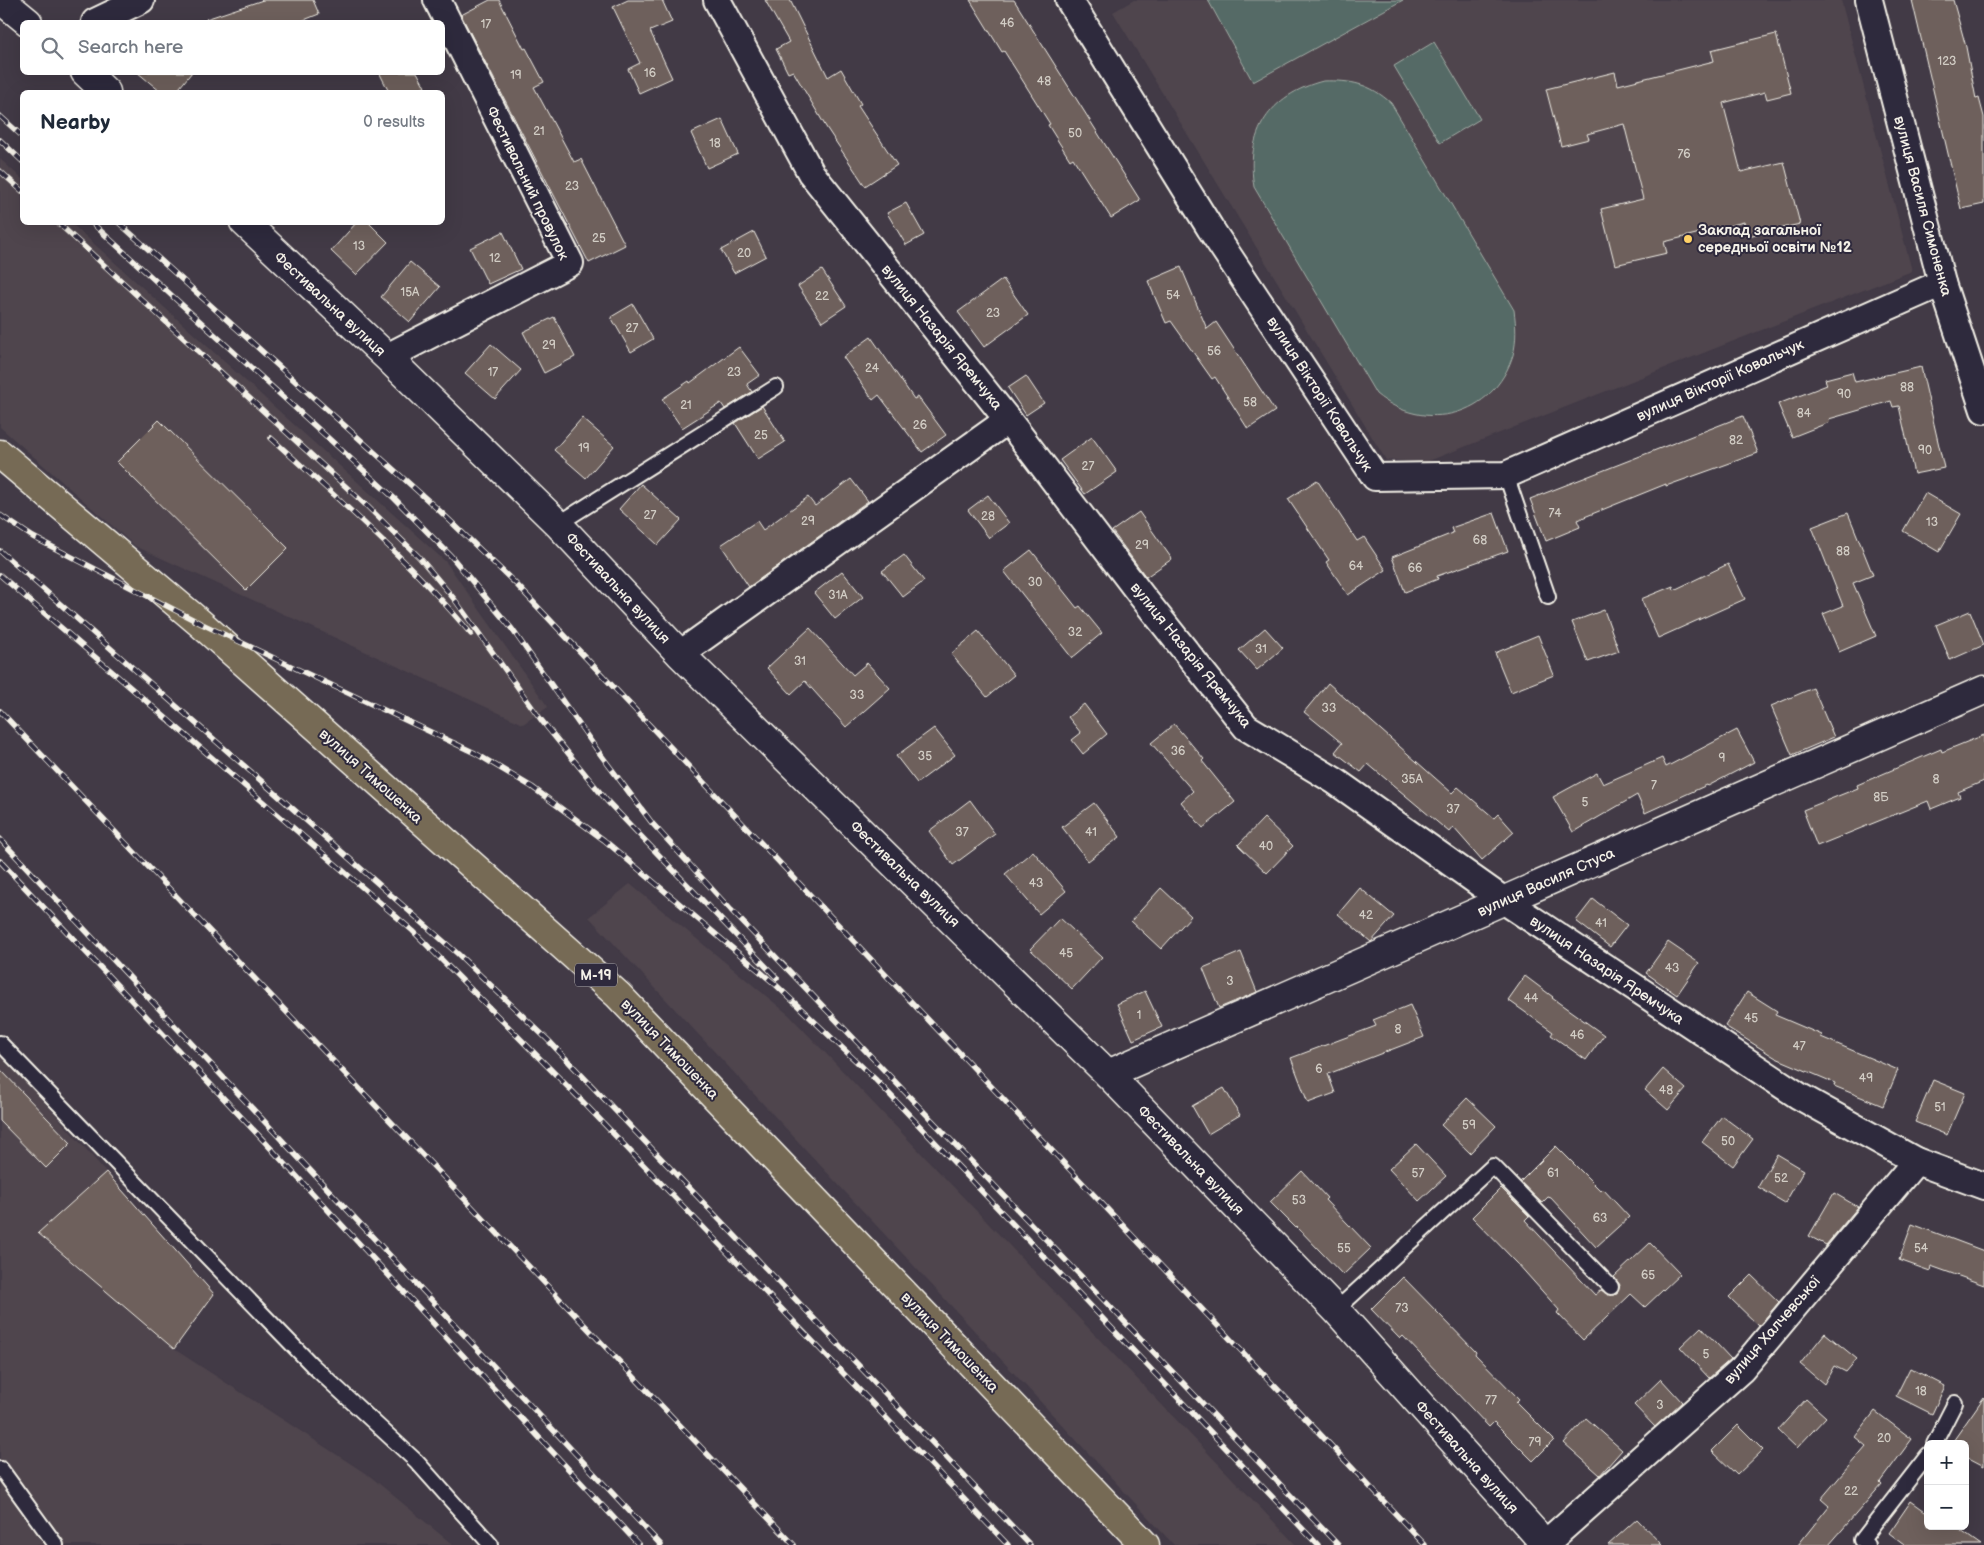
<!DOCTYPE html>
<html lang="en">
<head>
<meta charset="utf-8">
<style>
	body { margin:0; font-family:"Balsamiq Sans",sans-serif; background:#f6f6f7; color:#1f2937 }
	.controls { position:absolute; right:15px; bottom:15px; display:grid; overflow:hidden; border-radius:8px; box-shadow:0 5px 20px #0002 }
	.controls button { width:45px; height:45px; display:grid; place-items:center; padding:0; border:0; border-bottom:1px solid #e0e1e3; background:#fff; color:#1f2937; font:25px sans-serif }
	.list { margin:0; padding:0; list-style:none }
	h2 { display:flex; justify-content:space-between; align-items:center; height:65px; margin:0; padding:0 20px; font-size:21px }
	h2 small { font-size:16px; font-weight:400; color:#747a83 }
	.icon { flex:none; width:28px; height:28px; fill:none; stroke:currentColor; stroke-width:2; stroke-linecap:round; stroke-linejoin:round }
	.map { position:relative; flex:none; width:1984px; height:1545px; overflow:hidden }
	.search { position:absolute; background:#fff; box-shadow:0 5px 20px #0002; left:20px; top:20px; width:425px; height:55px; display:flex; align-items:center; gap:12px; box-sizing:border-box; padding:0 18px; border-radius:8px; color:#747a83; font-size:19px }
	.panel { position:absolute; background:#fff; box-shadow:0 5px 20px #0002; left:20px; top:90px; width:425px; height:135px; border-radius:8px }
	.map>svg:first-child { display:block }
	.built { fill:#4f454d; fill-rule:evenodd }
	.green { fill:#556b66; stroke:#a4aea7 }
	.building { fill:#6e605c; stroke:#f4f1e8 }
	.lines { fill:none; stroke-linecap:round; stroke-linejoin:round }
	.service-casing { stroke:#f4f1e8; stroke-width:18 }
	.minor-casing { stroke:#f4f1e8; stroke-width:30 }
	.tertiary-casing { stroke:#f4f1e8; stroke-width:31 }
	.trunk-casing { stroke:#f4f1e8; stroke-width:31 }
	.service { stroke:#2f2a3d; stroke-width:14 }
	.minor { stroke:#2f2a3d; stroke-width:26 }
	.tertiary { stroke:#2f2a3d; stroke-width:28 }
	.trunk { stroke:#766a55; stroke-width:28 }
	.rail-casing { stroke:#f4f1e8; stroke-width:5.5 }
	.rail { stroke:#2f2a3d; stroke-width:4; stroke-dasharray:11; stroke-linecap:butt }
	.poi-dot { fill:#ffd166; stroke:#2f2a3d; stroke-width:2 }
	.labels { text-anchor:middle; stroke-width:4; stroke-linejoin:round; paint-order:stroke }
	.number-label { font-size:12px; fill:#d2cdc5 }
	.shield { fill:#2f2a3d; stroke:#b9b5b5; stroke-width:1 }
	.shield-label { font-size:14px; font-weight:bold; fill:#f4f1e8 }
	.street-label { font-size:15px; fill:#f4f1e8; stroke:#2f2a3d }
	.poi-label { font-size:15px; font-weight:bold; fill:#f4f1e8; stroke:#2f2a3d; text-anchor:start }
</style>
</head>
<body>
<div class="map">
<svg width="1984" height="1545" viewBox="0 0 1984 1545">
	<rect width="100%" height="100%" fill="#423a46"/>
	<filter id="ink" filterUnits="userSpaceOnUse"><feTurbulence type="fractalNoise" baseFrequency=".02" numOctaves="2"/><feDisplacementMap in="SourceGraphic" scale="10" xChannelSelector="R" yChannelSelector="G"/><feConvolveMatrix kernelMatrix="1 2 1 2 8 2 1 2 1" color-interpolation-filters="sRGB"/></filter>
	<g filter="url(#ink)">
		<g class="built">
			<path d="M1134,0h74l45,82 150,-82h438l71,271 -486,191 -40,-2 -273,-448zM1323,81h14l176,273 -11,25 -31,28 -27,8 -180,-209 -10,-19 -3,-16 3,-28 12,-25 9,-11 35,-22z"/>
			<path d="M0,159l22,20v43l49,1 375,339 102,145 -25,17 -388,-178 -135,-119z"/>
			<path d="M630,884l159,131 507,530h-122l-585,-628z"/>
			<path d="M0,1052l214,242 -40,55 197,128 82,68h-453z"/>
		</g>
		<g class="green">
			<path d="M1208,0h195l-150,82z"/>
			<path d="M1434,42l46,77 -40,24 -46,-77z"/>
			<path d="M1323,81c29,-1 47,3 68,22l123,207c2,15 3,30 -1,45 -19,62 -89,79 -137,39l-122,-207c-9,-54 15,-92 69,-106z"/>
		</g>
		<g class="building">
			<path d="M263,0h50l6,14 -20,8h-93v-3z"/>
			<path d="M490,0h9l25,49 2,-1 18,34 -10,5 40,75 7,-3 44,86 -36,18 -128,-248z"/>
			<path d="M628,0h34l10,22 -22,9 22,47 -33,15 -11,-24 12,-6 -27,-56z"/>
			<path d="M765,0h25l38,77 13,-8 20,35 -3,2 39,59 -32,21 -39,-59 -33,-56 -5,2 -12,-24 13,-7z"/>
			<path d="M970,0h44l126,200 -29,18 -38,-60 -3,2 -22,-35 2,-1 -46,-73 -2,1z"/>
			<path d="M1912,0h41l13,47 10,52 3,-1 5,19v87l-23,5z"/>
			<path d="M1776,34l15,59 -24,6 -2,-7 -42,11 18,69 43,-10 16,62 -52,12 -4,-14 -80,20 3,11 -52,12 -14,-56 42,-10 -19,-75 -37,10 2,5 -28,7 -15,-57 69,-17 3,13 96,-24 -3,-11z"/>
			<path d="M137,72h55l-16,20h-15z"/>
			<path d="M379,72h38l8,15 -11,5h-25z"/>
			<path d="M722,119l16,35 -31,14 -16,-35z"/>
			<path d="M906,203l18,32 -18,10 -19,-32z"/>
			<path d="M357,222h11l20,20 -32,33 -25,-24z"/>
			<path d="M503,232l18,37 -33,15 -18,-36z"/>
			<path d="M754,232l12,24 -32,17 -13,-23z"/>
			<path d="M410,262l30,25 -30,35 -29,-25z"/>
			<path d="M1181,267l26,62 9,-7 59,89 -27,18 -33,-52 -3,2 -41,-58 -5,2 -18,-42z"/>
			<path d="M822,270l24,36 -24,16 -24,-36z"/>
			<path d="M1003,279l25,36 -44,32 -26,-35z"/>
			<path d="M633,304l20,35 -22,13 -20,-35z"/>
			<path d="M554,317l21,40 -31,16 -21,-41z"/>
			<path d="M871,337l43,62 4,-2 28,38 -24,17 -43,-57 -6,5 -30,-43z"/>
			<path d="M491,344l30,26 -26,29 -30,-26z"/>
			<path d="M739,347l21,28 -13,9 5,8 -27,17 -4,-6 -39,25 -20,-29 27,-18 1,2z"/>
			<path d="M1921,367l23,101 -30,6 -15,-68 -6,1 -2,-6 -62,18 1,3 -38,15 -14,-33 49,-19 -2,-6 27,-7 3,10z"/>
			<path d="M1026,376l18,27 -18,12 -18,-27z"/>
			<path d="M762,406l23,36 -27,17 -23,-36z"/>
			<path d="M1743,416l15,37 -92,33v-2l-89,36 3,7 -34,14 -16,-42z"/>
			<path d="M582,418l32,28 -28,32 -32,-28z"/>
			<path d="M159,420l129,128 -42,42 -129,-128z"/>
			<path d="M1092,437l25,35 -32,22 -25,-34z"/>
			<path d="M851,479l17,22 -119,86 -28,-42 36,-24 6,9 45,-33 7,9z"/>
			<path d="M1317,480l40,61 7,-4 22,33 -38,25 -22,-33 3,-2 -41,-61z"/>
			<path d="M641,484l40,36 -23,25 -39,-36z"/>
			<path d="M1925,493l36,21 -22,38 -36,-21z"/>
			<path d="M988,495l21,28 -20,15 -21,-28z"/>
			<path d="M1139,512l33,47 -26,18 -34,-46z"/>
			<path d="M1494,513l14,38 -71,25 1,3 -33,13 -13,-35 61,-24 -2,-5z"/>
			<path d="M1848,513l25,62 -20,8 23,53 -37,16 -16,-38 20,-8 -31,-79z"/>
			<path d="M1031,550l46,58 3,-2 22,27 -30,25 -68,-87z"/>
			<path d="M904,555l20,26 -21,16 -21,-26z"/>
			<path d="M1728,564l17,35 -87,39 -17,-39 32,-13 1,4z"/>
			<path d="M842,571l21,26 -28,22 -21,-26z"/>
			<path d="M1604,610l15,41 -31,11 -16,-40z"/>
			<path d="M1970,611l14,34 -34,15 -14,-35z"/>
			<path d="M810,628l43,47 14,-12 23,25 -44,39 -41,-46 -14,13 -24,-26z"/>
			<path d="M1265,628l18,20 -26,22 -18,-20z"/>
			<path d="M978,631l36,44 -27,22 -36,-43z"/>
			<path d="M1538,635l16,40 -43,17 -16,-39z"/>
			<path d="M1328,683l124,110 6,-6 36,31 4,-4 16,18 -32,28 -29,-33 -4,5 -81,-68 -7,8 -26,-20 7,-9 -38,-31z"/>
			<path d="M1813,688l21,49 -42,18 -21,-49z"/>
			<path d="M1084,704l23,30 -24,20 -11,-14 9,-7 -13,-16z"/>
			<path d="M1174,724l30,35 -2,2 33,41 -32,26 -22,-26 12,-11 -42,-48z"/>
			<path d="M934,728l21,27 -38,28 -21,-27z"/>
			<path d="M1737,730l17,32 -46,24 -1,-1 -62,28 -8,-18 -64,37 -20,-35 44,-24 6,11 59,-26 4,9z"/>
			<path d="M1984,735v46l-26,11 2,5 -29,12 -3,-8 -111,45 -14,-36 55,-22 -1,-3 84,-36 1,3z"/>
			<path d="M970,800l25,34 -42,31 -24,-34z"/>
			<path d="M1094,803l26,34 -32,24 -26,-34z"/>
			<path d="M1264,818l29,28 -26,27 -29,-28z"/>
			<path d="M1033,851l33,40 -27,23 -34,-40z"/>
			<path d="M1161,888l30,28 -30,33 -30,-28z"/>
			<path d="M1360,888l34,28 -23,26 -33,-28z"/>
			<path d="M1593,899l34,26 -17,22 -34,-26z"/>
			<path d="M1060,918l42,39 -30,32 -42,-40z"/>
			<path d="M1668,942l31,21 -22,32 -31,-22z"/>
			<path d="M1241,952l16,40 -38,16 -16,-40z"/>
			<path d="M1525,976l28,21 -1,1 52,37 -18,25 -35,-25 2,-3 -45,-32z"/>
			<path d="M1145,991l17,36 -29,13 -16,-36z"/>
			<path d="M1747,992l30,19 -2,4 47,20 -1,2 77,33 -15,36 -49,-20 1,-3 -59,-25 -51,-32z"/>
			<path d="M1410,1005l14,32 -96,37 7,19 -27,10 -17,-45 85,-32 -3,-6z"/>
			<path d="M0,1069l71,74 -25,25 -46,-47z"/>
			<path d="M1663,1069l23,20 -18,21 -23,-20z"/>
			<path d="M1933,1080l32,13 -18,42 -32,-13z"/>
			<path d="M1224,1088l16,27 -32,19 -16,-28z"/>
			<path d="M1467,1098l29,28 -26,27 -29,-28z"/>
			<path d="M1722,1116l31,23 -20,27 -31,-24z"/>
			<path d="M1416,1144l30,32 -27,25 -30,-32z"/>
			<path d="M1556,1146l45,45 2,-2 26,28 -33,30 -45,-49 -3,-1 -6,6 -22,-21z"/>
			<path d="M1777,1154l27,16 -19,33 -27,-16z"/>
			<path d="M1302,1171l25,27 -2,2 46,48 -28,27 -46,-48 -1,1 -26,-26z"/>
			<path d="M106,1172l108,122 -40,55 -136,-116z"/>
			<path d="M1501,1188l28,28 -4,4 70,75 6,-5 8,5 8,-1 3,-9 -6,-8 36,-34 30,31 -35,33 -14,-13 -48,46 -26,-27 2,-3 -42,-47 -45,-46z"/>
			<path d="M1834,1193l24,14 -32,38 -17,-9z"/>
			<path d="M1912,1224l72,27v34l-53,-19 -1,5 -31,-11z"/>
			<path d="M1751,1275l28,27 -20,24 -30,-29z"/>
			<path d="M1403,1277l73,75 -1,2 44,45 -3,3 38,38 -21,21 -39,-39 -5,5 -86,-91 -3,3 -29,-30z"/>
			<path d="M1701,1327l30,32 -22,19 -29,-31z"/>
			<path d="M1825,1333l32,26 -11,13 -12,-6 -10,18 -24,-20z"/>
			<path d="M1910,1368l35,18 -13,28 -36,-18z"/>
			<path d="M1661,1379l21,23 -27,25 -21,-22z"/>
			<path d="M1984,1397v69l-19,-10v-12h-14z"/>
			<path d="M1806,1399l20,18 -29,31 -19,-18z"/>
			<path d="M1875,1411l37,28 -32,43 2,2 -53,61h-31l31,-39 -8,-7 45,-53 -11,-9z"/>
			<path d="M1586,1418l36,32 -22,25 -36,-32z"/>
			<path d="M1738,1425l25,25 -26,25 -25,-24z"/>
			<path d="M1911,1501l17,12v13h26l27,19h-76l-16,-12z"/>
			<path d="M1637,1519l25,26h-54z"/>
		</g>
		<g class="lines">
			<g class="service-casing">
				<g id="service">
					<path d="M1506,475l42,122"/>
					<path d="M558,524l218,-137"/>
					<path d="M0,1043l312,322 104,96 75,84"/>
					<path d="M1336,1310l157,-144 118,121"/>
					<path d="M1934,1444l21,-41"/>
					<path d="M1,1469l55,76"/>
					<path d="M1867,1545l-5,-5 66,-85"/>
				</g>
			</g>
			<g class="minor-casing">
				<g id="minor">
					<path d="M717,0l94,173 197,247 133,175 105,132 89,54 168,119 296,196 117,65 68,25"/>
					<path d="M1069,0l141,228 165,249 131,-2 436,-192"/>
					<path d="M1869,0l73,283 42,127"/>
					<path d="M95,22l46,-22"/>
					<path d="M387,357l183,-94 -133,-263"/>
					<path d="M680,654l328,-234"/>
					<path d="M1545,1544l197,-175 174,-208"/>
				</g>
			</g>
			<g class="tertiary-casing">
				<g id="tertiary">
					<path d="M1,0l27,22"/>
					<path d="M85,72l21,20"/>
					<path d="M244,222l143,135 171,167 122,130 428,420 228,236 210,235"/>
					<path d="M1108,1074l876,-384"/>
				</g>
			</g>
			<g class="trunk-casing">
				<path id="trunk" d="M0,454l200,169 418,372 527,550"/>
			</g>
			<use href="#service" class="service"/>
			<use href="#minor" class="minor"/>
			<use href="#tertiary" class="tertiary"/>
			<use href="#trunk" class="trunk"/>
			<g class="rail-casing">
				<g id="rail">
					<path d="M0,116l22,20"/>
					<path d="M0,140l22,21"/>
					<path d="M0,171l22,20"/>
					<path d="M57,222l310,284 52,51 36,43 87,121 65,80 170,177"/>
					<path d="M91,222l303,276 57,58 61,73 83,118 57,76 79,87 607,635"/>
					<path d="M118,222l324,291 75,72 908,960"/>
					<path d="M271,438c69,63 140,124 200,196"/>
					<path d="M0,515l33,22 167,86 275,130 57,34 72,53 172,145 99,94 443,466"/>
					<path d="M0,551l458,403 90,86 482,505"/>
					<path d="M0,575l413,356 170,171 425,443"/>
					<path d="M0,711l794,834"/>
					<path d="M0,839l661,706"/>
					<path d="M0,861l263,279 376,405"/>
				</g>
			</g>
			<use href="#rail" class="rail"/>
		</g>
	</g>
	<circle class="poi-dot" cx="1688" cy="239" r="5"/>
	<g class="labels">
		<g class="number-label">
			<text x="1007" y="27">46</text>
			<text x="486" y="28">17</text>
			<text x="1947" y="65">123</text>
			<text x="650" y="77">16</text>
			<text x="516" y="79">19</text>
			<text x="1044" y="85">48</text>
			<text x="539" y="135">21</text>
			<text x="1075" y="137">50</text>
			<text x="715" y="147">18</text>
			<text x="1684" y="158">76</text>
			<text x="572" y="190">23</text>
			<text x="599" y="242">25</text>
			<text x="359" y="250">13</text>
			<text x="744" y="257">20</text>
			<text x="495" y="262">12</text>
			<text x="410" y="296">15А</text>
			<text x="1173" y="299">54</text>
			<text x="822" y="300">22</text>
			<text x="993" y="317">23</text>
			<text x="632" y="332">27</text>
			<text x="549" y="349">29</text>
			<text x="1214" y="355">56</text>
			<text x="872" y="372">24</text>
			<text x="493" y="376">17</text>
			<text x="734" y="376">23</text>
			<text x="1907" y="391">88</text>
			<text x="1844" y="398">90</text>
			<text x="1250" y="406">58</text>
			<text x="686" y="409">21</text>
			<text x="1804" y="417">84</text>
			<text x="920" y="429">26</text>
			<text x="761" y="439">25</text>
			<text x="1736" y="444">82</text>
			<text x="584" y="452">19</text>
			<text x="1925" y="454">90</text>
			<text x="1088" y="470">27</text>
			<text x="1555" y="517">74</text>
			<text x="650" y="519">27</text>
			<text x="988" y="520">28</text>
			<text x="808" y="525">29</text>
			<text x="1932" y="526">13</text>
			<text x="1480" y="544">68</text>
			<text x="1142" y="549">29</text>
			<text x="1843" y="555">88</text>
			<text x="1356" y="570">64</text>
			<text x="1415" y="572">66</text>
			<text x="1035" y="586">30</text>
			<text x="838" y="599">31А</text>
			<text x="1075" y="636">32</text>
			<text x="1261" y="653">31</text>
			<text x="800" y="665">31</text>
			<text x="857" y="699">33</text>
			<text x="1329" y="712">33</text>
			<text x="1178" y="755">36</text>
			<text x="925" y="760">35</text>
			<text x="1722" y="762">9</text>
			<text x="1412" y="783">35А</text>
			<text x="1936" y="783">8</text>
			<text x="1654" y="789">7</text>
			<text x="1881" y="801">8Б</text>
			<text x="1585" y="806">5</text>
			<text x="1453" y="813">37</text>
			<text x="962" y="836">37</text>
			<text x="1091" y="836">41</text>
			<text x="1266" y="850">40</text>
			<text x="1036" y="887">43</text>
			<text x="1366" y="919">42</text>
			<text x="1601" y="927">41</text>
			<text x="1066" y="957">45</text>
			<text x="1672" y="972">43</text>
			<text x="1230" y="985">3</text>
			<text x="1531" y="1002">44</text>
			<text x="1139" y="1019">1</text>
			<text x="1751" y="1022">45</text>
			<text x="1398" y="1033">8</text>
			<text x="1577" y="1039">46</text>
			<text x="1799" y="1050">47</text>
			<text x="1319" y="1073">6</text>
			<text x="1866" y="1082">49</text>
			<text x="1666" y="1094">48</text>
			<text x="1940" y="1111">51</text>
			<text x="1469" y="1129">59</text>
			<text x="1728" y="1145">50</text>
			<text x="1418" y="1177">57</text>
			<text x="1553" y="1177">61</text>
			<text x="1781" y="1182">52</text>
			<text x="1299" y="1204">53</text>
			<text x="1600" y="1222">63</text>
			<text x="1344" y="1252">55</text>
			<text x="1921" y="1252">54</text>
			<text x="1648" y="1279">65</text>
			<text x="1402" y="1312">73</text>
			<text x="1706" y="1358">5</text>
			<text x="1921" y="1395">18</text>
			<text x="1491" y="1404">77</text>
			<text x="1660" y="1409">3</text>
			<text x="1884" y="1442">20</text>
			<text x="1535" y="1446">79</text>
			<text x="1851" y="1495">22</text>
		</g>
		<rect class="shield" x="575" y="963.5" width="42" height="23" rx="4"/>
		<g class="shield-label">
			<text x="596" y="980">М-19</text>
		</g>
		<g class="street-label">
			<text transform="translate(528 183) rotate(64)" y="5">Фестивальний провулок</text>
			<text transform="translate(1923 206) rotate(75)" y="5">вулиця Василя Симоненка</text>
			<text transform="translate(330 304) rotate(43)" y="5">Фестивальна вулиця</text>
			<text transform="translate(942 337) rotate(51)" y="5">вулиця Назарія Яремчука</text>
			<text transform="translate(1720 380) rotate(-24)" y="5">вулиця Вікторії Ковальчук</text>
			<text transform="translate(1320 394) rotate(57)" y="5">вулиця Вікторії Ковальчук</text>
			<text transform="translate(618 588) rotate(47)" y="5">Фестивальна вулиця</text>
			<text transform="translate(1191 655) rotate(51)" y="5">вулиця Назарія Яремчука</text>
			<text transform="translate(371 776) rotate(42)" y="5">вулиця Тимошенка</text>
			<text transform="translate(905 874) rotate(44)" y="5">Фестивальна вулиця</text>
			<text transform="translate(1546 882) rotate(-24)" y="5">вулиця Василя Стуса</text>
			<text transform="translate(1607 970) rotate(34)" y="5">вулиця Назарія Яремчука</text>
			<text transform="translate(670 1049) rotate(46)" y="5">вулиця Тимошенка</text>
			<text transform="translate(1191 1160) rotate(46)" y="5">Фестивальна вулиця</text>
			<text transform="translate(1772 1330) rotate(-49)" y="5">вулиця Халчевської</text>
			<text transform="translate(950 1342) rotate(46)" y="5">вулиця Тимошенка</text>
			<text transform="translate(1467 1457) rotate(48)" y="5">Фестивальна вулиця</text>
		</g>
		<g class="poi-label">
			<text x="1698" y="235">Заклад загальної<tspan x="1698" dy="17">середньої освіти №12</tspan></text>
		</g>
	</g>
</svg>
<div class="controls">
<button>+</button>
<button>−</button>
</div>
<div class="search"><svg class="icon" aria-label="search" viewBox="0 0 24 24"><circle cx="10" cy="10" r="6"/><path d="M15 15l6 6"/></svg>Search here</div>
<section class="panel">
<h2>Nearby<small>0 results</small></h2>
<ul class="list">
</ul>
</section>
</div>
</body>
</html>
